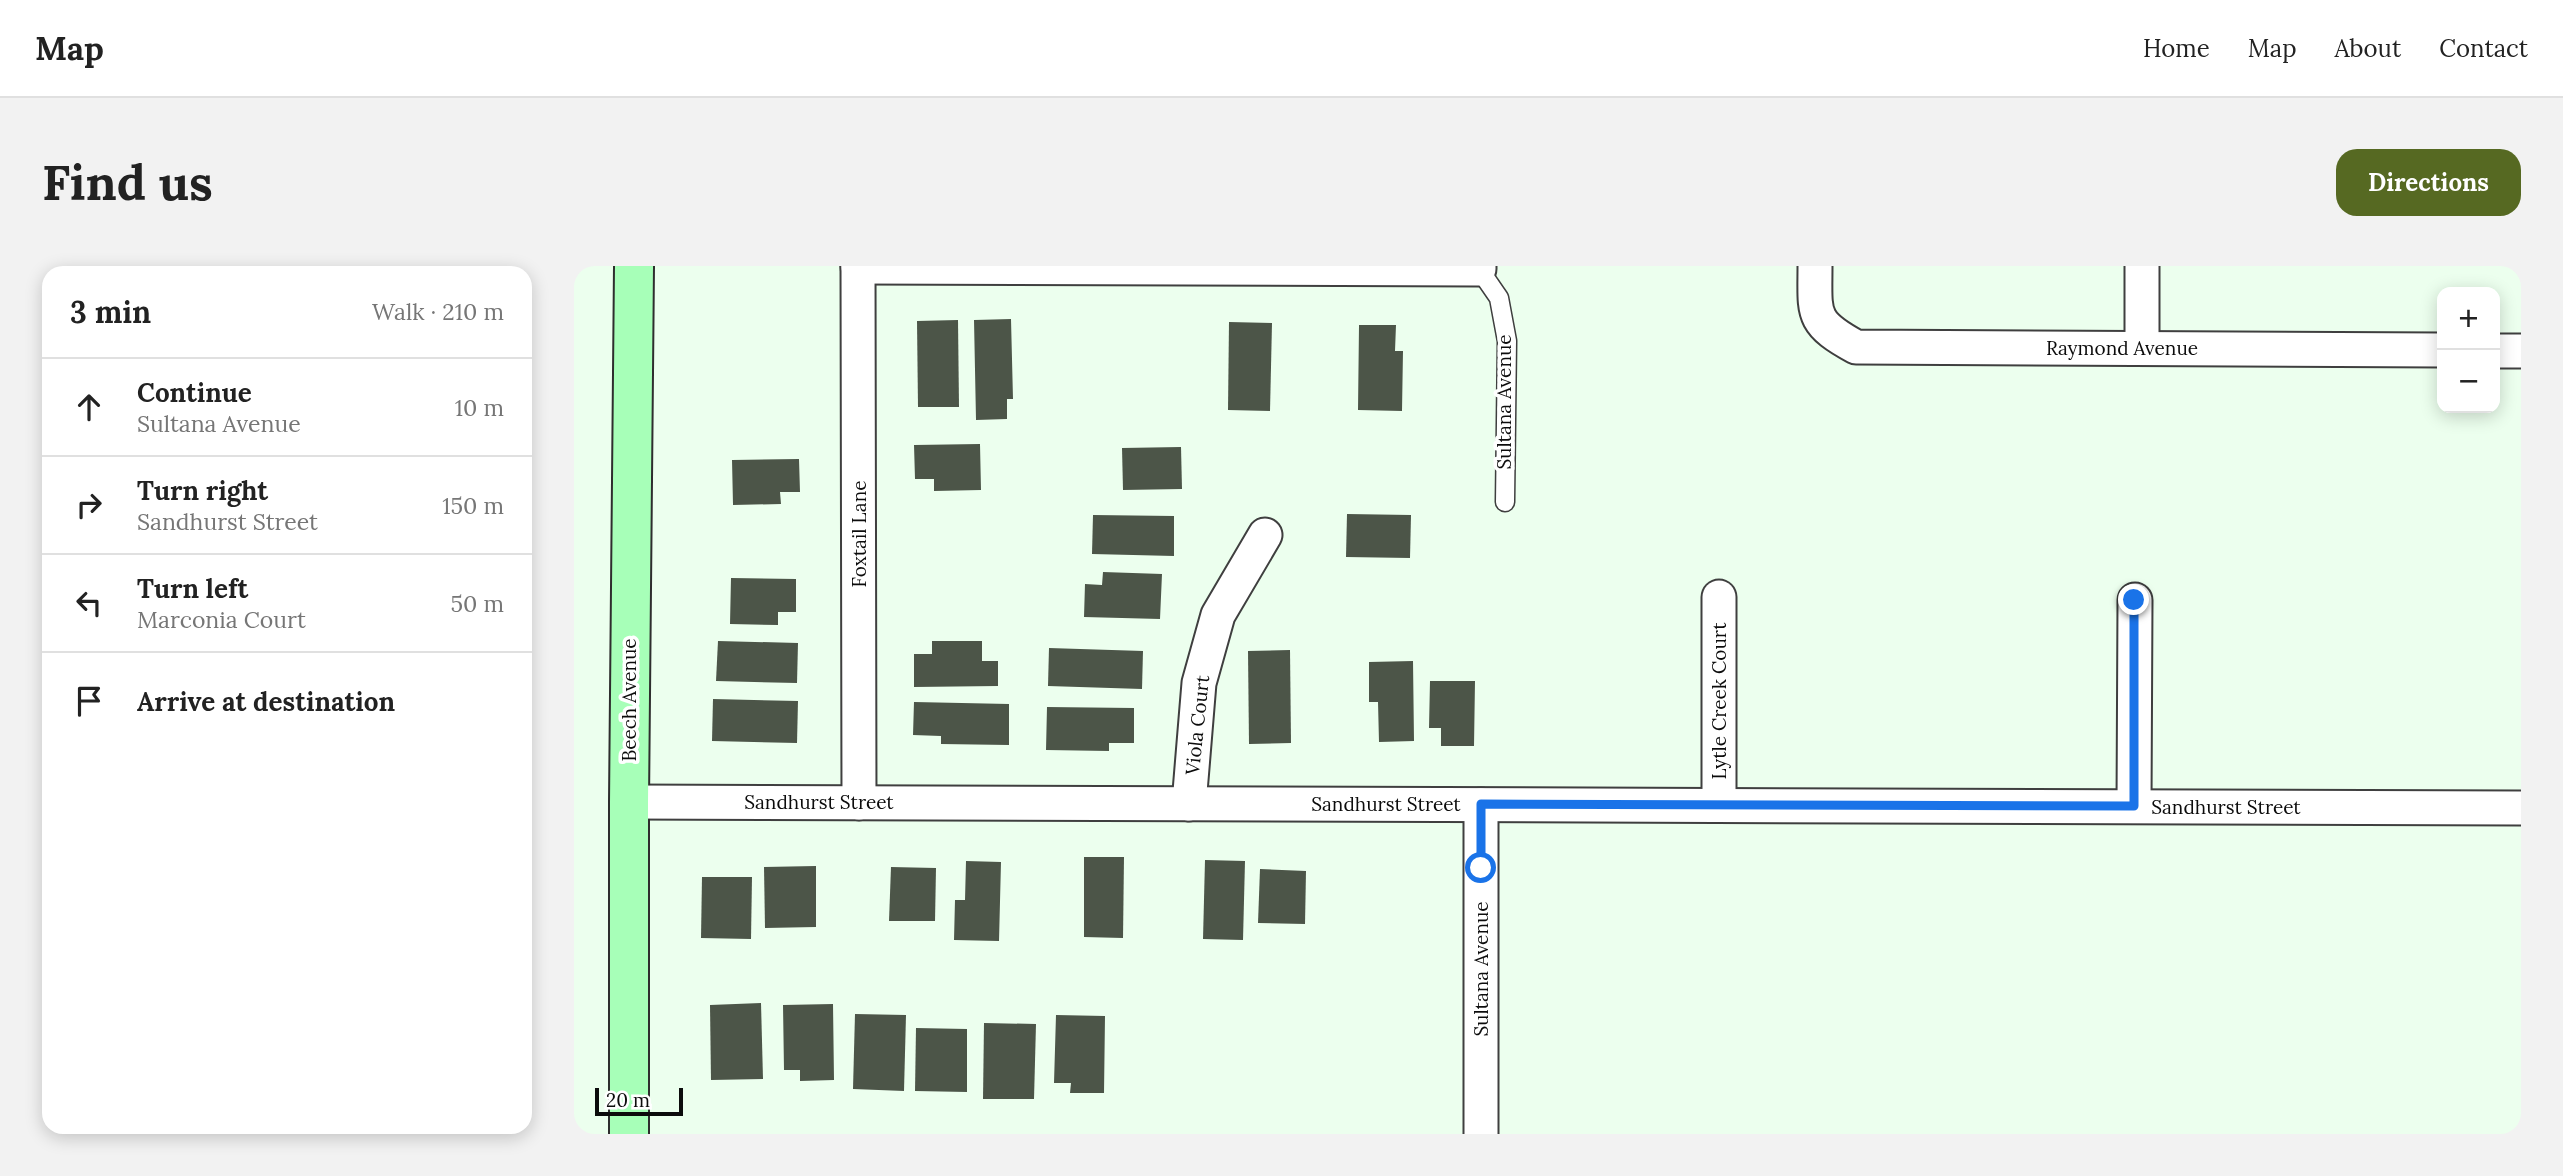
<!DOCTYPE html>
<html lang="en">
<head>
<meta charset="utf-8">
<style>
	body { margin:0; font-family:Lora,serif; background:#f2f2f2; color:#222 }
	.controls { position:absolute; right:21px; top:21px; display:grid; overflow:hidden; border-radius:14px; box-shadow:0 4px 18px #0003 }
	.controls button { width:63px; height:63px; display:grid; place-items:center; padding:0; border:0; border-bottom:2px solid #e0e0e0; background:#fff; color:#222; font:35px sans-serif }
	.scale { position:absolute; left:21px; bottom:18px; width:88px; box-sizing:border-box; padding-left:7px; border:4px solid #0c0c0c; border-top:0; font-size:19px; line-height:24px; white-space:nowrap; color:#0c0c0c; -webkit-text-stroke:5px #fff; paint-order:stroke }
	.stop { position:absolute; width:21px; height:21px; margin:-16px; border:5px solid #1a73e8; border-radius:50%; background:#fff }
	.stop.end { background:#1a73e8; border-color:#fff; box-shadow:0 2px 7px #0008 }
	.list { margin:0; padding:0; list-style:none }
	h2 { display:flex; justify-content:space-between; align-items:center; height:91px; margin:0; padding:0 28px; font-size:30px }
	h2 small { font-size:23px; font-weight:400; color:#767676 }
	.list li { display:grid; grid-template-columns:46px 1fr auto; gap:21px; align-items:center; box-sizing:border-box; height:98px; padding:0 28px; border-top:2px solid #e0e0e0 }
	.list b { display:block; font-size:26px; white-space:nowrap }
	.list p { margin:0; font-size:23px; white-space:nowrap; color:#767676 }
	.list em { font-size:23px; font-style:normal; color:#767676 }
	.icon { flex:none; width:38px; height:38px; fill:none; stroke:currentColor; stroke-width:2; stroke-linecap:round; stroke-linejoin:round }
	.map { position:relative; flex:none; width:1947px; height:868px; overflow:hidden; border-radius:21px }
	header { display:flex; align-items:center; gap:42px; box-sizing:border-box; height:98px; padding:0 35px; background:#fff; border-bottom:2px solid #e0e0e0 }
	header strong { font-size:33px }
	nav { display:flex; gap:38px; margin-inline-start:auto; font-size:24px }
	.intro { display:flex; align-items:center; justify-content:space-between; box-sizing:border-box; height:168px; padding:0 42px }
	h1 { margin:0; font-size:49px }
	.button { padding:18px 32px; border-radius:21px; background:#566922; color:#fff; font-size:24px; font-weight:700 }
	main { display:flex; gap:42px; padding:0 42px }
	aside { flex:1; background:#fff; border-radius:21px; box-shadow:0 4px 18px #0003 }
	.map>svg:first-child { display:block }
	.building { fill:#4c5548 }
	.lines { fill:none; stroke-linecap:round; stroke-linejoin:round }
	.lane-casing { stroke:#3f3f3f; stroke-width:21 }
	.street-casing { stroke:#3f3f3f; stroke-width:37 }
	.secondary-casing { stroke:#2e2e2e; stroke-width:42 }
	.lane { stroke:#fff; stroke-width:18 }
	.street { stroke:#fff; stroke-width:33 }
	.secondary { stroke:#a7ffb8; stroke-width:38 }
	.route { stroke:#1a73e8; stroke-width:9 }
	.labels { text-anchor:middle; stroke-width:7; stroke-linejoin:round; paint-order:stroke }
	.street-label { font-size:19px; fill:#0c0c0c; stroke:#fff }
</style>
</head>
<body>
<header>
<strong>Map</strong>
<nav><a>Home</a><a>Map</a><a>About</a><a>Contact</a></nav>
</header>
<div class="intro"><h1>Find us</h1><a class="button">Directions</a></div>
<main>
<aside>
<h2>3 min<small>Walk · 210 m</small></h2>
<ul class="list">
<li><svg class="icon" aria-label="ahead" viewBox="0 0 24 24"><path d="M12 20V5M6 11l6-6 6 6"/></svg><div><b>Continue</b><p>Sultana Avenue</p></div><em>10 m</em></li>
<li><svg class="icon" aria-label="right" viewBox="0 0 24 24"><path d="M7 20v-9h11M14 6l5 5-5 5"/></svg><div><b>Turn right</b><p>Sandhurst Street</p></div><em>150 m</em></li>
<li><svg class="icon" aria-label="left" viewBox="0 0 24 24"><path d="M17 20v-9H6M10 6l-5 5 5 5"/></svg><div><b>Turn left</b><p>Marconia Court</p></div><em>50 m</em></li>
<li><svg class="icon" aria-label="arrive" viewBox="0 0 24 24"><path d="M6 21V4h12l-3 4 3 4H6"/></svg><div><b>Arrive at destination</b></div></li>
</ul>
</aside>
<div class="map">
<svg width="1947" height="868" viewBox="0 0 1947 868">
	<rect width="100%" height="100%" fill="#ecffee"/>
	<g class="building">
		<path d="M437,53l2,80h-6v20l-31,1 -2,-100z"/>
		<path d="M384,54l1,87h-41l-1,-86z"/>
		<path d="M655,56l43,1 -2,88 -42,-1z"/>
		<path d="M785,59h37l-1,26h8l-1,60 -44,-1z"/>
		<path d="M406,178l1,46 -47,1v-12h-19l-1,-34z"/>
		<path d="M607,181l1,42 -59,1 -1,-42z"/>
		<path d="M225,193l1,33h-20l1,12 -48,1 -1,-45z"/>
		<path d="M773,248l64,1 -1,43 -64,-1z"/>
		<path d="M519,249l81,1v40l-82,-2z"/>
		<path d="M529,306l59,2 -2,45 -76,-2 1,-33 17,1z"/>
		<path d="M157,312l65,1v33h-18v13l-48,-1z"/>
		<path d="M144,375l80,2 -1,40 -81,-2z"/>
		<path d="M358,375h50v20h16v25l-84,1v-33h18z"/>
		<path d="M475,382l94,3 -1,38 -94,-3z"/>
		<path d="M716,384l1,93 -42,1 -1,-93z"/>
		<path d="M839,395l1,80 -35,1 -1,-40h-9v-40z"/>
		<path d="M856,415h45l-1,65h-33v-18h-12z"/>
		<path d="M139,433l85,2 -1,42 -85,-2z"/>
		<path d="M340,436l95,2v41l-68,-1v-8l-28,-1z"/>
		<path d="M473,441l87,1v35h-25v8l-63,-1z"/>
		<path d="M510,591h40l-1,81 -39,-1z"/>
		<path d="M631,594l40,1 -2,79 -40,-1z"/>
		<path d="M392,595l35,1 -2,79 -45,-1 1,-40h10z"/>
		<path d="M242,600v61l-51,1 -1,-61z"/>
		<path d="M317,601l45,1 -1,53h-46z"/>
		<path d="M686,603l46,2 -1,53 -47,-1z"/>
		<path d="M128,611h50l-1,62 -50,-1z"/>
		<path d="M187,737l2,76 -52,1 -1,-75z"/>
		<path d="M259,738l1,76 -34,1v-11h-16l-1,-65z"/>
		<path d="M281,748l51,1 -2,76 -51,-2z"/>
		<path d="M482,749l49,1 -1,77h-34l1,-10h-17z"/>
		<path d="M410,757l52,1 -2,75h-51z"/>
		<path d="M342,762l51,1v63l-52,-1z"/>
	</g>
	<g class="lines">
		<g class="lane-casing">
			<path id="lane" d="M905,3l20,29 8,43 -2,161"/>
		</g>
		<g class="street-casing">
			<g id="street">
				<path d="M284,0l1,537"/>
				<path d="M1241,0c0,48 -5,56 41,81l586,3"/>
				<path d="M284,1l621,2v-3"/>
				<path d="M1568,82v-82"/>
				<path d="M1921,85h26"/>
				<path d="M55,536l1892,6"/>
				<path d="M615,538l10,-121 19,-68 47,-80"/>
				<path d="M907,539v329"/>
				<path d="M1145,539v-208"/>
				<path d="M1560,540l1,-206"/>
			</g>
		</g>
		<g class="secondary-casing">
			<path id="secondary" d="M55,868v-332l5,-536"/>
		</g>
		<use href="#lane" class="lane"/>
		<use href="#street" class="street"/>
		<use href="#secondary" class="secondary"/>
	</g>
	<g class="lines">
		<path class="route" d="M907,602v-64l653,2v-206"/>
	</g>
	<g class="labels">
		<g class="street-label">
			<text x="1548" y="89">Raymond Avenue</text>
			<text transform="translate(930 136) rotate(-90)" y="7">Sultana Avenue</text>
			<text transform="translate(285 268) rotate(-90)" y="7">Foxtail Lane</text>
			<text transform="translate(55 434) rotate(-90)" y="7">Beech Avenue</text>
			<text transform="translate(1145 435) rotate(-90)" y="7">Lytle Creek Court</text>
			<text transform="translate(623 459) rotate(-84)" y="7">Viola Court</text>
			<text x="245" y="543">Sandhurst Street</text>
			<text x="812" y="545">Sandhurst Street</text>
			<text x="1652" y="548">Sandhurst Street</text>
			<text transform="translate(907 703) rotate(-90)" y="7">Sultana Avenue</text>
		</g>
	</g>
</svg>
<div class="controls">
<button>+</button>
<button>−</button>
</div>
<div class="scale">20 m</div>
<div class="stop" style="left:907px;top:602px"></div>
<div class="stop end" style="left:1560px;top:334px"></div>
</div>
</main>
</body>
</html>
